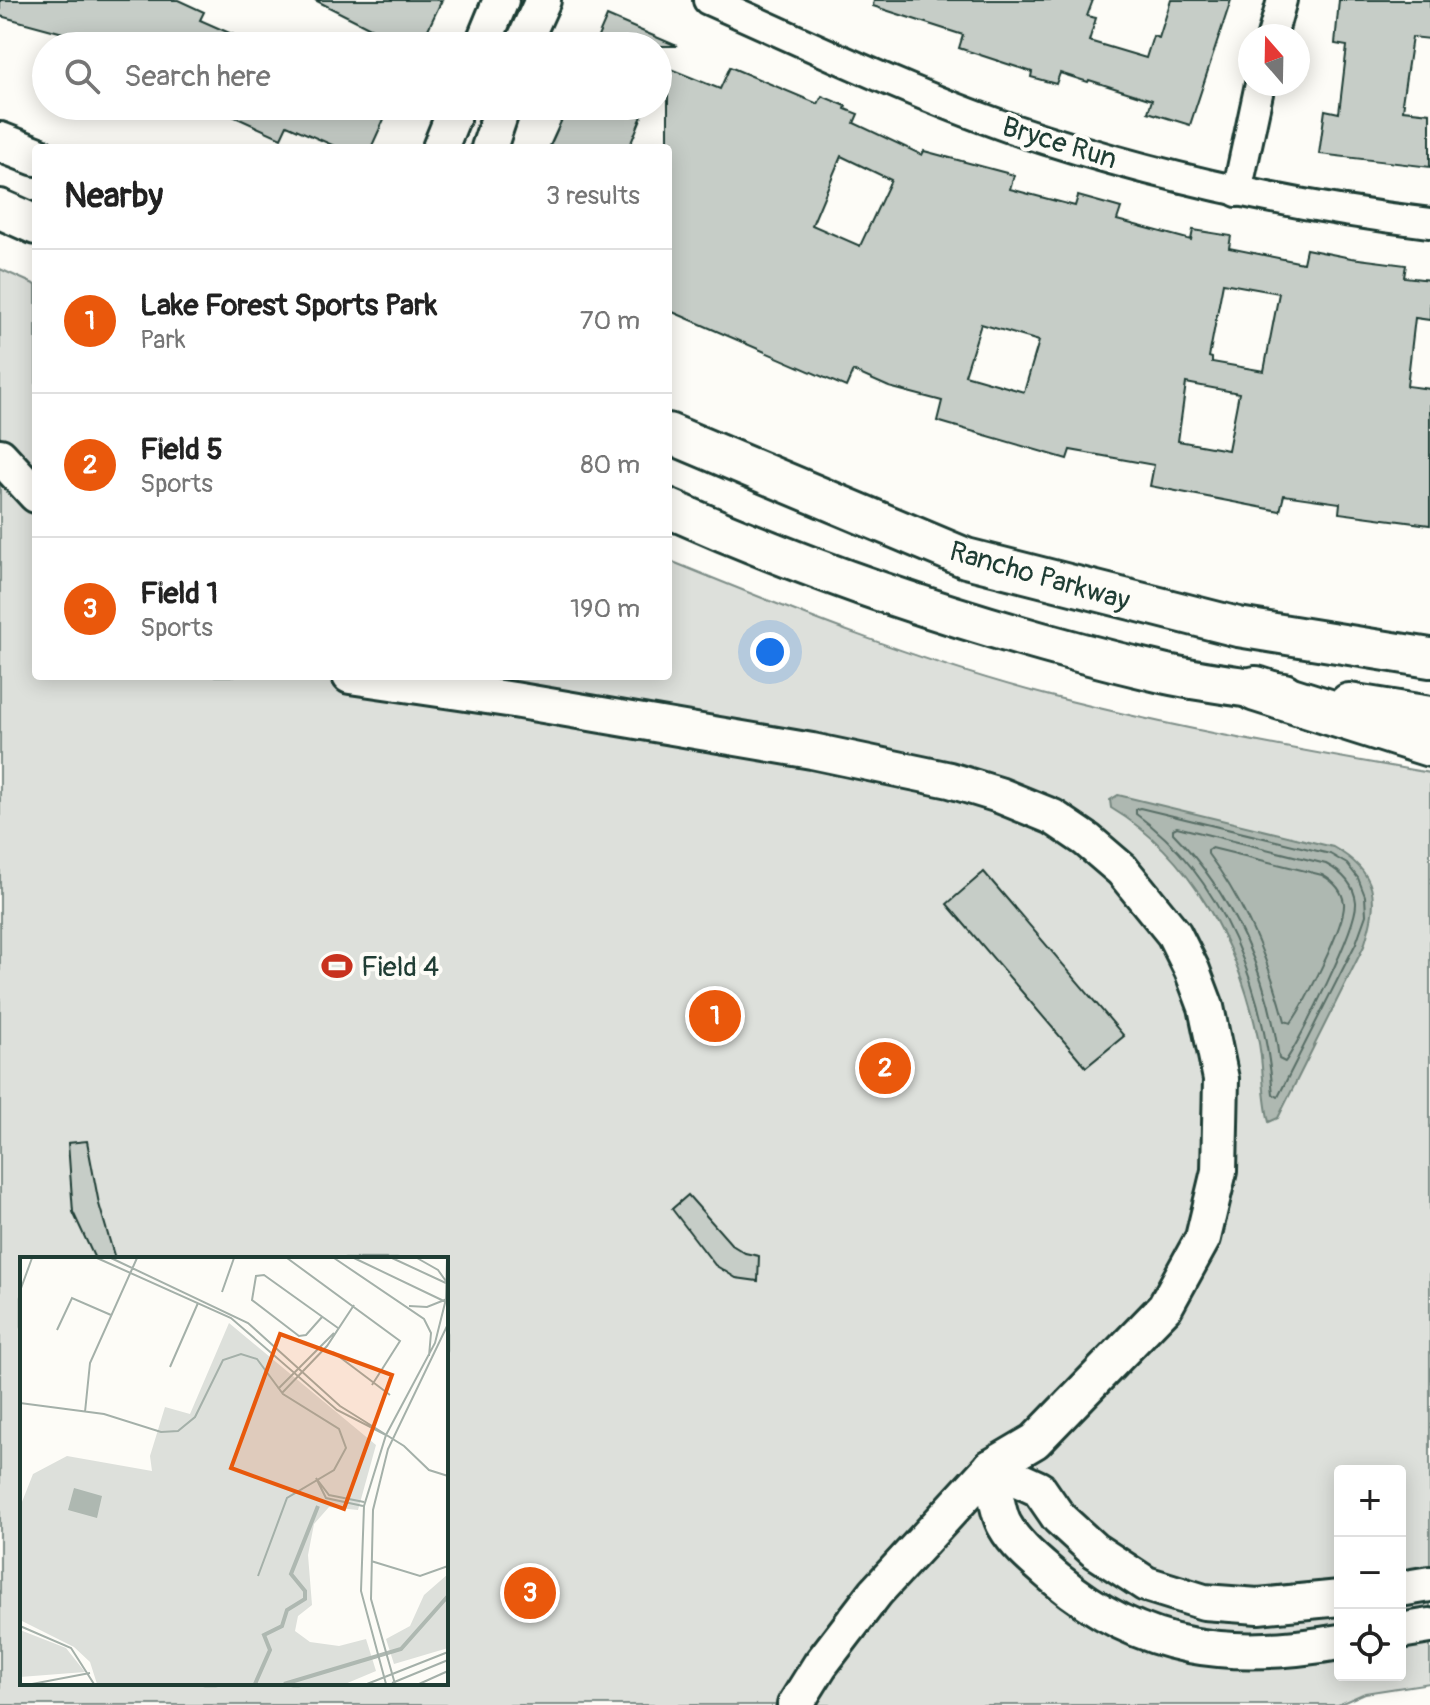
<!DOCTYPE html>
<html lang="en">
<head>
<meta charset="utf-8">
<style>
	body { margin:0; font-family:Pangolin,sans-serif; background:#f6f6f6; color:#222 }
	.controls { position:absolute; right:24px; bottom:24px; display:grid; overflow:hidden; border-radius:8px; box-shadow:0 4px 20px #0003 }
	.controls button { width:72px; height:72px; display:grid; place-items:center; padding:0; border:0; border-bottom:2px solid #e0e0e0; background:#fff; color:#222; font:40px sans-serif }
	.compass { position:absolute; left:1238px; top:24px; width:72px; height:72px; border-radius:50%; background:#fff; box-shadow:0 4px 20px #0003; rotate:340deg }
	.you { position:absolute; left:770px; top:652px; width:28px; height:28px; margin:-20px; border:6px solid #fff; border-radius:50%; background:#1a73e8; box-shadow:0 0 0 12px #1a73e833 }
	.badge { display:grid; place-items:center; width:52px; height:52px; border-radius:50%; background:#ea580c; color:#fff; font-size:26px; font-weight:700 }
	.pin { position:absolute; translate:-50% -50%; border:4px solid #fff; box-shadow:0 2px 8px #0006 }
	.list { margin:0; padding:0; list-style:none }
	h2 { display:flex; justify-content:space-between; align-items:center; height:104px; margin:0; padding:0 32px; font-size:34px }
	h2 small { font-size:26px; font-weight:400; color:#767676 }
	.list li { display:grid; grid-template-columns:52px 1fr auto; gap:24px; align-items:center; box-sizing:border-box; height:144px; padding:0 32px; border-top:2px solid #e0e0e0 }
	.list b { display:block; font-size:30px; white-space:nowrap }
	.list p { margin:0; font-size:26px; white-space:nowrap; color:#767676 }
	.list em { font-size:26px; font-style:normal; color:#767676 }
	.icon { flex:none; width:44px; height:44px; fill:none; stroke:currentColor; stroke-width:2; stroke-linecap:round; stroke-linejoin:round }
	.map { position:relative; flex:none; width:1430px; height:1705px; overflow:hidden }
	.search { position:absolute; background:#fff; box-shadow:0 4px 20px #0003; left:32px; top:32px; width:640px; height:88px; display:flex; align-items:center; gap:20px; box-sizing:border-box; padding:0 28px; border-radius:44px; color:#767676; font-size:30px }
	.panel { position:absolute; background:#fff; box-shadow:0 4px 20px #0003; left:32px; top:144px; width:640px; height:536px; border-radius:8px }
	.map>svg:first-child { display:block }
	.green { fill:#dde0db; stroke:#7e8e88; stroke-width:2; fill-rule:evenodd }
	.water { fill:#aeb8b1; stroke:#75877f; stroke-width:2 }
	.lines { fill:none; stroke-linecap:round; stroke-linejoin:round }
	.shore { stroke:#586e66; stroke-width:2 }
	.building { fill:#c6cdc7; stroke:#1f3d34; stroke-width:2; fill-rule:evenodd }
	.minor-casing { stroke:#1f3d34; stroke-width:34 }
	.tertiary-casing { stroke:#1f3d34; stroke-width:40 }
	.secondary-casing { stroke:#1f3d34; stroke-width:44 }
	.primary-casing { stroke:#1f3d34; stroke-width:50 }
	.minor { stroke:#fdfcf7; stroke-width:28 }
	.tertiary { stroke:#fdfcf7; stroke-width:34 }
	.secondary { stroke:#fdfcf7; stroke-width:38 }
	.primary { stroke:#fdfcf7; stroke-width:44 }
	.labels { text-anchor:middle; stroke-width:8; stroke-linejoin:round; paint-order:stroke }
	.street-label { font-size:28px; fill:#1f3d34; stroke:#fdfcf7 }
	.poi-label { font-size:28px; fill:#1f3d34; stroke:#fdfcf7; text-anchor:start }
	.inset-river { fill:none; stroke:#aeb8b1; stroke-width:4 }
	.inset-road { fill:none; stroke:#a4b0a9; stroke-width:2 }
	.view { fill:#e8590c; fill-opacity:0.15; stroke:#e8590c; stroke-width:4 }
	.inset-edge { fill:none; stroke:#1f3d34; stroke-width:4 }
</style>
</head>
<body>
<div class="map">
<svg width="1430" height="1705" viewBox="0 0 1430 1705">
	<rect width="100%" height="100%" fill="#fdfcf7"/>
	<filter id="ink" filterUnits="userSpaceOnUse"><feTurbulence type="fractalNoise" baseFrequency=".0125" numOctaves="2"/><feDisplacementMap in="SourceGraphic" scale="16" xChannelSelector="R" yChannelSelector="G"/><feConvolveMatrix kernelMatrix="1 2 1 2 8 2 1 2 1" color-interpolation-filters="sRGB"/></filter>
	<g filter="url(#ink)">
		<path class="green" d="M0,269l36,16v391h632v-116c125,51 251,102 382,136 125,32 253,55 380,77v910l-65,10 -27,12h-1338zM22,1259h424v424h-424zM1340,1471h60v204h-60z"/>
		<path class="water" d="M1118,795l215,52c46,26 46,52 31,99l-86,172 -9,4c-7,-27 -5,-57 -11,-84 -19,-91 -66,-182 -147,-230l-1,-8z"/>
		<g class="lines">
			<g class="shore">
				<path d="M1140,808l190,46 17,10 11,14 7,18 1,19 -10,28 -78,154 -5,-3c-9,-104 -49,-217 -137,-280v-5z"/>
				<path d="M1177,827l149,37c15,8 28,19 30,38 2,24 -55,137 -71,160l-6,-3c-10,-82 -47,-166 -106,-226v-4z"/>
				<path d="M1212,848l110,27c11,6 20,14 22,28 2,21 -40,102 -53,120l-6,-2c-16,-60 -39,-117 -77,-167v-4z"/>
			</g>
		</g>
		<g class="building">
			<path d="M0,0h178l26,12 -4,8 59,26h-172l2,-6 -89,-24z"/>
			<path d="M315,0h127l-22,46h-14z"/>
			<path d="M874,0h219l-6,16 9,2 -7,23 57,17 7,-22 6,2 12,-38h60l-41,125 -42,-13 4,-12 -63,-20 -1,2 -28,-9 -4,11 -25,-7 1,-5 -73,-24 4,-13 -90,-29z"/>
			<path d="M1339,0h91v39l-18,-2 -10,66h2l-1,7 27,3v54l-111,-13 6,-44 14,3 8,-67 -12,-2z"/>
			<path d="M607,16l70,30h-83z"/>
			<path d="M730,67l88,37 4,-8 24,10 -1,3 13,5 -4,9 68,32 2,-4 90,24 -4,14 65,17 3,-10 43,12 -4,12 74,20 2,-10 38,6 -2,12 74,15 3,-14 45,9 55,7 -2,12 26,3v40l-15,-2 -8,68 23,3v136l-91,-12 1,-10 -56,-8 -4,16 -130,-25 4,-21 -84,-15 -3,9 -130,-38 5,-20 -53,-14 -36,-16 -7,16 -178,-77v-242l52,21zM841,156l50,24 -31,66 -48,-21zM1223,283l56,10 -15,78 -52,-9v-4l-3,-1zM981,324l58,17 -15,51 -59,-17zM1186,383l53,10 -11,57 -50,-9z"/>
			<path d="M211,106h179l-19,42h-32l-52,-23 -6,13z"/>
			<path d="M568,106h52l22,10 -13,32h-80z"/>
			<path d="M984,872l140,164 -38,31 -139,-163z"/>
			<path d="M87,1141l12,63 16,55h-20l-22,-47 -5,-69z"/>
			<path d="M688,1195l44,50 13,8 14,3 -1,25 -22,-3 -21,-13 -43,-56z"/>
		</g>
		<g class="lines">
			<g class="minor-casing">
				<g id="minor">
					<path d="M708,0c100,44 199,92 302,128 137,46 277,78 420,95"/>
					<path d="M1272,36l10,-36"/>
					<path d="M1237,192l23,-108"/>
				</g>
			</g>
			<g class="tertiary-casing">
				<g id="tertiary">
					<path d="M482,46l19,-46"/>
					<path d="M522,46l21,-46"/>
					<path d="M440,148l17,-42"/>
					<path d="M489,148l14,-42"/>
					<path d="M0,456l36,39"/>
					<path d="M350,676l164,24 298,51 138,29 49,15 54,22 34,23 35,30 52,64 18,36 14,37 15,72 -2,92 -16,67 -38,69 -130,134 -44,26 -115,125 -56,73 -25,40"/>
					<path d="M991,1467c3,15 6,46 14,59 11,20 34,38 51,53 87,73 175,82 284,63"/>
					<path d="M991,1467l48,22 20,29 35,32 52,34 58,18 54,4 82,-8"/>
					<path d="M1400,1589l30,-5"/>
					<path d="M1400,1631l30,-5"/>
				</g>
			</g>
			<g class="secondary-casing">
				<g id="secondary">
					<path d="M0,142l36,14"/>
					<path d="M0,209l36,16"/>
					<path d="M668,433l298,125 272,69 192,31"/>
					<path d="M668,508c155,69 325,125 490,164 41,10 84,14 126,21"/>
					<path d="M1349,703l81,13"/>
				</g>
			</g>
			<g class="primary-casing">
				<path id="primary" d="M1256,689l174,55"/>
			</g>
			<use href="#minor" class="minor"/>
			<use href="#tertiary" class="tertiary"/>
			<use href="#secondary" class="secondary"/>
			<use href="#primary" class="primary"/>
		</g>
	</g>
	<defs>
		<g id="stadium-bare" transform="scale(2.4)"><path d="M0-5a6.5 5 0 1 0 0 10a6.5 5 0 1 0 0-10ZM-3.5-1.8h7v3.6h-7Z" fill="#c8321e" stroke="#fdfcf7" stroke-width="2.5" paint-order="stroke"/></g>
	</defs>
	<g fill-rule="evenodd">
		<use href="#stadium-bare" x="337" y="966"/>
	</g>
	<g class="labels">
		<g class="street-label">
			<text transform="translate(1060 142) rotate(17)" y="10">Bryce Run</text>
			<text transform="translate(1040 575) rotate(16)" y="10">Rancho Parkway</text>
		</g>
		<g class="poi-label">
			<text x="361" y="976">Field 4</text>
		</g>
	</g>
	<g transform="translate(20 1257)">
		<rect width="428" height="428" fill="#fdfcf7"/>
		<path d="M209,66l147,122 -18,65 -29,-3 -15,17 -6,31 4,50 -14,11 -3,15 15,11 29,4 27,-7 10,32 -31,13h-248l-7,-22 -16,-15 -54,-27v-113l13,-33 34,-18 85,15 -2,-15 15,-49 25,7zM428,317v74l-54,16 -8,-25 24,-13 14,-31zM0,373l46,18 19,24 -65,5z" fill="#dde0db"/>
		<path d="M54,231l28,8 -5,22 -29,-8z" fill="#aeb8b1"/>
		<path class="inset-river" d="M235,427l15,-34 -6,-15 18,-9 5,-16 18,-11v-8l-14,-17 27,-68M264,427l117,-35 47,-53"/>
		<path class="inset-road" d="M77,1l134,60 106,92 49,25M91,1l137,65 92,83 64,40 25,24 19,6M267,1l113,83 -28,44M314,1l90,61 7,14 -2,23M334,1l94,45M372,1l56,26M397,1l21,12 10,14M0,34l12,-33M202,35l12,-34M389,49l18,1 20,-8M302,60l-16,18 -7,1 -47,-36 4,-24 8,-1 74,53M37,73l15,-32 39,17M313,95l57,43M150,110l28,-64M258,132l56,-56M262,136l45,-47 27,-41M0,146l84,11 57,18 17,-1 17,-14 28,-57 18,-6 16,5 26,35 56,35 7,19 -12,22 -47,28 -29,78M65,155l5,-49 47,-105M296,221l10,20 37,8M296,221l13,17 35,7M351,304l49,15 28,-10M0,369l51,22 23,36M372,426l56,-23M12,427l58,-11M347,427l81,-32M366,427l-25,-93 3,-85 22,-71 49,-92 11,-44 1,-41M375,427l-24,-85 2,-89 15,-61 60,-125M399,427l29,-13"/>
		<path class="view" d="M260,77l112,41 -48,134 -113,-41z"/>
		<rect width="428" height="428" class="inset-edge"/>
	</g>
</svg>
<div class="controls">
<button>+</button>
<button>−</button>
<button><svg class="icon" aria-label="locate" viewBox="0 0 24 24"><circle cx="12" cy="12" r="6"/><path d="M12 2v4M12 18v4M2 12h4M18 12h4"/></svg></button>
</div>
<svg class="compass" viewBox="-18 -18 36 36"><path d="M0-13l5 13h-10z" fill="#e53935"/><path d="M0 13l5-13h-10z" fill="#767676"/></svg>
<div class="you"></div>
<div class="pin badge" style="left:715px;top:1016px">1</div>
<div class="pin badge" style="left:885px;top:1068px">2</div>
<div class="pin badge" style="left:530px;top:1593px">3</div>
<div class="search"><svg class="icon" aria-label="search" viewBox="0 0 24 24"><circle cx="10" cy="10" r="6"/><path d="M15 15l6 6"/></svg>Search here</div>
<section class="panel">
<h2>Nearby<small>3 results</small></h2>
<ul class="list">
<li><span class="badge">1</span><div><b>Lake Forest Sports Park</b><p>Park</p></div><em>70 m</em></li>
<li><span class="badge">2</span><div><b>Field 5</b><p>Sports</p></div><em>80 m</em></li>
<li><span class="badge">3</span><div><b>Field 1</b><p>Sports</p></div><em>190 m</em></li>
</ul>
</section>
</div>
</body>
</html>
